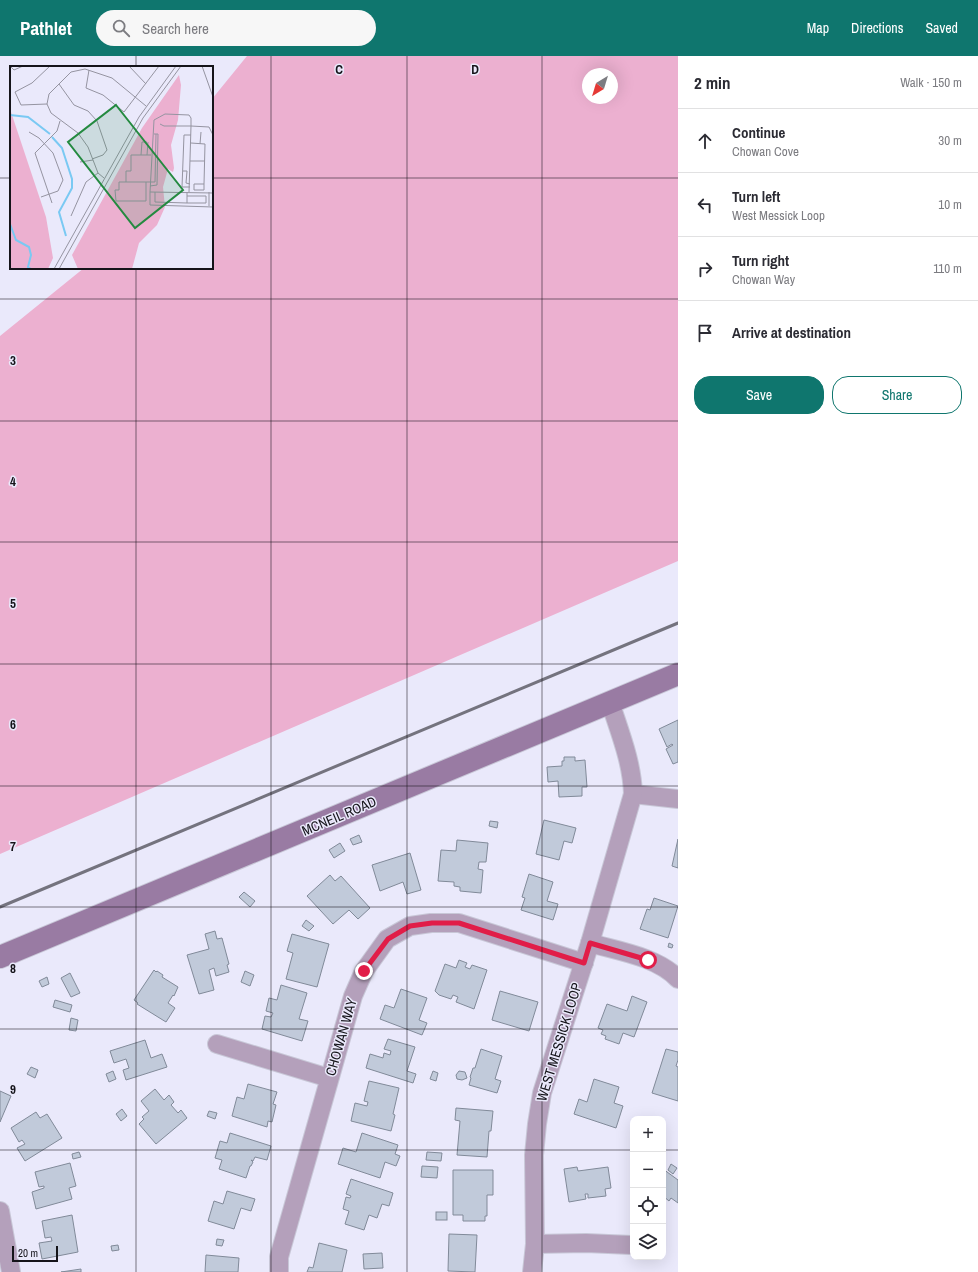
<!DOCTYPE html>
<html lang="en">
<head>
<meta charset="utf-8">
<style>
	body { margin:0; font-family:"Archivo Narrow",sans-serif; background:#f7f7f7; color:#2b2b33 }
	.controls { position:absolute; right:12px; bottom:12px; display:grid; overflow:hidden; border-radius:8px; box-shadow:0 4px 16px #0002 }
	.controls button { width:36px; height:36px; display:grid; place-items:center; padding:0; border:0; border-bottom:1px solid #e1e1e2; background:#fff; color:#2b2b33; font:20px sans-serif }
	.compass { position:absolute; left:582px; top:12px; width:36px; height:36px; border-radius:50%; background:#fff; box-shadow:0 4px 16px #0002; rotate:218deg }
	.scale { position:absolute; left:12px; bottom:10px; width:46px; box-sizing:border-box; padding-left:4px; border:2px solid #15141a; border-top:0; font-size:11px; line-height:14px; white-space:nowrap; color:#15141a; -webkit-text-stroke:3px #eae9fb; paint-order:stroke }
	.stop { position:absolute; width:12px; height:12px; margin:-9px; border:3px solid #e11d48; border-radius:50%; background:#fff }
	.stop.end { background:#e11d48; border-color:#fff; box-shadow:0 1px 4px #0008 }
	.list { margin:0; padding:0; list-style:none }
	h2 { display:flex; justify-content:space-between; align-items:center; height:52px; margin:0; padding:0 16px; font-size:17px }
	h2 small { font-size:13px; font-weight:400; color:#7c7c81 }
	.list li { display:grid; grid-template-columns:26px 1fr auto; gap:12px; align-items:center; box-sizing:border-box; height:64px; padding:0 16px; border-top:1px solid #e1e1e2 }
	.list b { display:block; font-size:15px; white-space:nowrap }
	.list p { margin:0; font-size:13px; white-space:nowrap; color:#7c7c81 }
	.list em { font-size:13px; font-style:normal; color:#7c7c81 }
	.actions { display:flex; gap:8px; padding:12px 16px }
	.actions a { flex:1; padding:9px 0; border:1px solid #0f766e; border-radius:16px; text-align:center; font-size:14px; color:#0f766e }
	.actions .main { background:#0f766e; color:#fff }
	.icon { flex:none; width:22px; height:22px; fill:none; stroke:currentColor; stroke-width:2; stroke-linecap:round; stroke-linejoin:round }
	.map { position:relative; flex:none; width:678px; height:1216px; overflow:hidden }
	header { display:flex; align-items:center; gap:24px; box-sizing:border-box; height:56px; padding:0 20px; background:#0f766e; color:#fff }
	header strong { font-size:19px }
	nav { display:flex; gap:22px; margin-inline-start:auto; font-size:14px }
	.search { width:280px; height:36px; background:#f7f7f7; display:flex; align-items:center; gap:10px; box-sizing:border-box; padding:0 14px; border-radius:22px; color:#7c7c81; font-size:15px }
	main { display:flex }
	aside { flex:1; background:#fff }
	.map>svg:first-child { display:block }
	.green { fill:#ecb0d0; fill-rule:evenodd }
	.building { fill:#c1cada; stroke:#818a99 }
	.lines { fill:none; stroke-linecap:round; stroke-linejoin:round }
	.street-casing { stroke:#c8c7d7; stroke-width:20 }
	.secondary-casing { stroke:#c8c7d7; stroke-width:24 }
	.street { stroke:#b4a0bb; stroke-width:18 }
	.secondary { stroke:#997ba3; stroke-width:22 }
	.rail { stroke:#74737e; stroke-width:3 }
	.route { stroke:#e11d48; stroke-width:5 }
	.grid { fill:none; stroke:#15141a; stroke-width:1; stroke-opacity:0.55 }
	.labels { text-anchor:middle; stroke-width:3; stroke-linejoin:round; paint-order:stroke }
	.street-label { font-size:14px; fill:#15141a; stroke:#eae9fb }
	.inset-river { fill:none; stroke:#7ac9f3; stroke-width:2 }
	.inset-road { fill:none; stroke:#9594a1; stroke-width:1 }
	.view { fill:#248a40; fill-opacity:0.15; stroke:#248a40; stroke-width:2 }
	.inset-edge { fill:none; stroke:#15141a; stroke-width:2 }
	.grid-label { font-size:13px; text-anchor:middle; font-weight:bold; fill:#15141a; stroke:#eae9fb; stroke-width:3; stroke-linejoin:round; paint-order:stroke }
</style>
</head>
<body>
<header>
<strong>Pathlet</strong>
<div class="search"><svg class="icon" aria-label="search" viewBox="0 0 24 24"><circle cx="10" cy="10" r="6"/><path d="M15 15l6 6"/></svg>Search here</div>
<nav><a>Map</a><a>Directions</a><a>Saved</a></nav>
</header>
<main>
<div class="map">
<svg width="678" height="1216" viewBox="0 0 678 1216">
	<rect width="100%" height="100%" fill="#eae9fb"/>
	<path class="green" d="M247,0h431v505l-678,293v-518l84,-68h128v-169zM588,18h24v24h-24z"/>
	<g class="building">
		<path d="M678,664v42l-5,2 -7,-15 7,-4 -1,-1 -5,3 -8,-18z"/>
		<path d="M564,701h11v4l10,-1 2,27h-5v9l-23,1 -1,-16 -10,1 -1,-15 15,-1v-5h2z"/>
		<path d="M544,764l32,8 -4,15 -8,-2 -5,19 -23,-6z"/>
		<path d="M490,765l8,1 -1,6 -8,-2z"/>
		<path d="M359,779l3,7 -9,3 -3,-6z"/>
		<path d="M678,783v29l-6,-2z"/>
		<path d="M457,784l31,3 -2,19h-7l-1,7 5,1 -2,23 -21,-2v-4l-6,-1v-4l-16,-1 3,-31 15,1z"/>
		<path d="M340,787l5,8 -11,7 -5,-8z"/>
		<path d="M410,797l11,37 -14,4 -4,-12 -23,9 -8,-26z"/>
		<path d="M529,818l24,8 -6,19 11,3 -5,16 -32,-10 4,-12 -3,-1z"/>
		<path d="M330,819l5,6 6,-5 29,32 -12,11 -9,-9 -16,14 -26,-28z"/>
		<path d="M244,836l11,9 -5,6 -11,-10z"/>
		<path d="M654,842l24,8 -10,32 -28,-9 7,-20 3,1z"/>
		<path d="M306,864l8,6 -5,5 -7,-5z"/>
		<path d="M215,875l2,8 5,-1 7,26 -2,1 2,7 -13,4 -2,-8 -5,2 5,20 -15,4 -12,-39 22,-6 -4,-15z"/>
		<path d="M292,878l37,10 -12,43 -31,-8 7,-26 -6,-2z"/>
		<path d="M669,887l4,2 -1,3 -4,-1z"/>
		<path d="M459,904l8,3 -2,4 5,2 2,-4 15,5 -13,39 -18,-7 2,-5 -5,-2 -2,4 -12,-4 -4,-4 10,-27 11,4z"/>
		<path d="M154,914l2,2 1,-1 6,4 -1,2 16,10 -4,9 -1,-1 -5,8 7,5 -9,14 -29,-18 1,-1 -4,-3z"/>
		<path d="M245,915l9,4 -4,11 -9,-4z"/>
		<path d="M70,917l10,20 -9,4 -10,-19z"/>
		<path d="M47,921l2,7 -7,3 -3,-6z"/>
		<path d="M281,929l26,8 -8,26 9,2 -6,20 -40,-12 3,-13 6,1 2,-4 -7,-2 3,-13 8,2z"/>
		<path d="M401,933l26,9 -8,22 8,3 -5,12 -42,-16 5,-14 9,3z"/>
		<path d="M500,935l38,11 -9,29 -37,-11z"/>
		<path d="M632,940l15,6 -13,35 -11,-4 -4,11 -14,-5 1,-3 -5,-2 2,-4 -5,-2 9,-24 20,7z"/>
		<path d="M55,944l17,5 -2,7 -17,-5z"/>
		<path d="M71,962l7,2 -2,11 -7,-1z"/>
		<path d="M388,983l27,8 -8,24 9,3 -3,9 -47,-15 4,-14 13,4 1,-5 6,2 1,-4 -7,-2z"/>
		<path d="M145,984l6,18 11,-4 5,13 -41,13 -3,-10 6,-2 -3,-9 -12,4 -4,-12z"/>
		<path d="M481,993l21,7 -7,23 6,2 -4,12 -28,-8 2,-7 -1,-1 3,-9h2z"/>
		<path d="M666,993l12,3v8l-2,6 2,1v34l-26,-8z"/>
		<path d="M31,1011l7,3 -3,8 -8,-4z"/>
		<path d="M113,1015l3,8 -7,3 -3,-8z"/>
		<path d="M433,1015l5,2 -2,8 -6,-2z"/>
		<path d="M459,1015l6,1 2,6 -5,2 -5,-1 -1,-4z"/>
		<path d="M594,1023l25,8 -5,16 9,3 -7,22 -42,-14 5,-15 8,3z"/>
		<path d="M369,1025l30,7 -6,26 2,1 -4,16 -40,-10 4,-18 12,3 1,-4 -4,-1z"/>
		<path d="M248,1028l29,8 -4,12 3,1 -4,17 -4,-1 -1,6 -35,-11 5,-19 7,2z"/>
		<path d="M155,1033l9,11 5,-5 5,7 -3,3 7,8 3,-3 6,8 -31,26 -17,-20 5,-5 -2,-2 7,-6 -8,-10z"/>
		<path d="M0,1035l11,5 -11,26z"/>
		<path d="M456,1052l37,3 -2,20h-2l-2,26 -30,-2 3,-34 -5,-1z"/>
		<path d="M122,1053l5,7 -6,5 -5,-7z"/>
		<path d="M209,1055l8,2 -2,6 -8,-3z"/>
		<path d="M36,1056l4,6 7,-4 15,24 -37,23 -8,-13 8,-4 -3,-4 -3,2 -8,-14z"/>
		<path d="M230,1077l41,13 -4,14 -12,-3 -2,4 -2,-1 2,2 -2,4h-1l-4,12 -27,-9 3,-9 -7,-2 5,-17 7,2z"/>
		<path d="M362,1077l36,12 -3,9 5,2 -4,10 -11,-4 -5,16 -42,-14 5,-16 13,4z"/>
		<path d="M79,1096l2,5 -8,2 -1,-5z"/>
		<path d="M427,1096l15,1 -1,8 -15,-1z"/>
		<path d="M70,1107l6,23 -7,2 3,11 -36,10 -4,-17 12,-4v-2l-5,1 -4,-15z"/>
		<path d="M671,1108l6,4 -4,6 -5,-4z"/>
		<path d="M422,1110l16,1 -1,11 -16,-1z"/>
		<path d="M577,1111l1,4 30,-4 3,21 -6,1 1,7 -18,2v-4h-3l1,5 -17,3 -5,-33z"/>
		<path d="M663,1113l15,11v23l-7,-5 -2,3 -6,-5z"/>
		<path d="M453,1114h40v25h-6v21h-2v5h-22v-6h-10z"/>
		<path d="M351,1123l42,14 -4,13 -7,-2 -5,14 -8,-3 -5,15 -19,-6 4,-13 -6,-2 3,-12 4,1 1,-2 -5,-2z"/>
		<path d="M227,1135l28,8 -4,12 -10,-3 -7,21 -26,-8 6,-20 9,3z"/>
		<rect x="436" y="1156" width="11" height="8"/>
		<path d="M72,1159l6,37 -36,7 -3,-16 13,-2 -1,-4 -6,1 -3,-17z"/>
		<path d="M449,1178l28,1 -2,37 -27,-1z"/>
		<path d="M217,1183l7,1 -2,6 -6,-1z"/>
		<path d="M319,1187l28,7 -5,22h-35l2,-5 4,1z"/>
		<path d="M118,1189l1,5 -7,1 -1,-5z"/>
		<path d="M382,1197l1,15 -19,1 -1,-15z"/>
		<path d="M206,1199l33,3 -1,14h-33z"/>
		<path d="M81,1213v3h-20z"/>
	</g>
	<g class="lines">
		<g class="street-casing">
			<g id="street">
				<path d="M633,738l45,5"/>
				<path d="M590,887c28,8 68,14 88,36"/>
				<path d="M217,988l112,34"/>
				<path d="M0,1155l11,61"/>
				<path d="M535,1188l51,-1 45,2"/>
				<path d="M279,1216v-15l74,-261 11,-25 23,-32 23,-13 21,-3h28l125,40"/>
				<path d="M532,1216l3,-28 -1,-89 3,-31 5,-31 48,-150 43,-149c-1,-32 -13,-61 -23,-92"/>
			</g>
		</g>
		<g class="secondary-casing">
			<path id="secondary" d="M0,901l678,-283"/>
		</g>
		<use href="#street" class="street"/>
		<use href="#secondary" class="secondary"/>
		<path class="rail" d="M0,851l678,-284"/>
	</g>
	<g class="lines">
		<path class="route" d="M364,915l24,-32 22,-13 22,-3h27l125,40 6,-20 58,17"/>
	</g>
	<path class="grid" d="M136,0v11M271,0v1216M407,0v1216M542,0v1216M0,122h11M212,122h466M136,212v1004M0,243h678M0,365h678M0,486h678M0,608h678M0,730h678M0,851h678M0,973h678M0,1094h633M663,1094h15"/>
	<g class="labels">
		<g class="street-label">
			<text transform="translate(339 760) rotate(-23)" y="5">MCNEIL ROAD</text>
			<text transform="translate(341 981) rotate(-74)" y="5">CHOWAN WAY</text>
			<text transform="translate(559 986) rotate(-73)" y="5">WEST MESSICK LOOP</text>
		</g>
	</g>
	<g transform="translate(10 10)">
		<rect width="203" height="203" fill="#eae9fb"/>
		<path d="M169,9l2,10 -3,35 -7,25 3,23 -1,4 -5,-3 -5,18 2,20 -8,18 -18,18 -7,26h-54l-6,-14 70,-127zM0,43l36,108 7,41 -5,11h-38z" fill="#ecb0d0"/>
		<path class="inset-river" d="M0,49l18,2 22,17M42,71l10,11 10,31v9l-13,24 7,24M0,158l6,16 13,7 2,8 -3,12 3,2"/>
		<path class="inset-road" d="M0,0l4,4 9,-4M119,0l17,18M192,0l11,31M79,4l-3,18 17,7 21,17 35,-46M49,18l15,21 14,6 9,10 10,29 -4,5 -11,4M37,38l-26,1 -6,-13 17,-9 18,-17M19,66l10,6 14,15 10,27 -5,11 -17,6M181,77l14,1 -1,40v6h-10v-6h10M190,78l1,-12M131,89l1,-13h5M137,89l1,-13M180,95h15M70,96l13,-2M173,105h4l-1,12 4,1M94,112l-6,-5 -10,-26 -10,-14 -27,-20 -4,-9 2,-10 22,-22 14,-3 27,9 34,28M116,116v-11h5v-16h20M136,116v19h-30l-1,-11h4v-8h36l1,-48M140,120l7,-1 1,-51h-4M180,121h-8l2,-52h7M140,126l4,-72 11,-6 24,1 2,3v8h-27l-4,-2M145,126v10l32,1v-11M179,126l2,-66 18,1 4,8M203,127l-63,-1v13l63,2M42,137l-17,-50 22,-22 3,-10M177,137h19v-7h-19M199,140v-14M61,150l15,-34 12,-9M44,203l85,-152 37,-51M49,203l84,-151 38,-52"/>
		<path class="view" d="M106,39l67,85 -48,38 -67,-86z"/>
		<rect width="203" height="203" class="inset-edge"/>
	</g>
	<g class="grid-label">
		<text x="339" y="18">C</text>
		<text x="475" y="18">D</text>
		<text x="13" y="309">3</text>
		<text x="13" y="430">4</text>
		<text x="13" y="552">5</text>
		<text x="13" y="673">6</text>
		<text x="13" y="795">7</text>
		<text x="13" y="917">8</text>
		<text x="13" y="1038">9</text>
	</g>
</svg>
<div class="controls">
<button>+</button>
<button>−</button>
<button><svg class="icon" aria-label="locate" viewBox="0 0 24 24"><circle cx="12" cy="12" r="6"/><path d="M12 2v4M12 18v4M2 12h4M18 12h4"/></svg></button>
<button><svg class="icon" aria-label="layers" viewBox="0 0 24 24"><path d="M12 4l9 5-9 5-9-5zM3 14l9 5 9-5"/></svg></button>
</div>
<svg class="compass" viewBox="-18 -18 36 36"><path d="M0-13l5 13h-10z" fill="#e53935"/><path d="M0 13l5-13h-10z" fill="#7c7c81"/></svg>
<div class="scale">20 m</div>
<div class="stop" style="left:648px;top:904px"></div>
<div class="stop end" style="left:364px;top:915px"></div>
</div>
<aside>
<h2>2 min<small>Walk · 150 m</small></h2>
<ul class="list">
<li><svg class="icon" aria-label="ahead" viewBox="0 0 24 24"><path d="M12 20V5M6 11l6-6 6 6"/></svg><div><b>Continue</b><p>Chowan Cove</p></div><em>30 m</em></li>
<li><svg class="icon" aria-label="left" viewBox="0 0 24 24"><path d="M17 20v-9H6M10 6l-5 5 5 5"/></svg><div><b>Turn left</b><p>West Messick Loop</p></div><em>10 m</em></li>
<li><svg class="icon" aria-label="right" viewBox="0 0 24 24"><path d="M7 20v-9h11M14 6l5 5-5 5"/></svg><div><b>Turn right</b><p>Chowan Way</p></div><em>110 m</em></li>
<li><svg class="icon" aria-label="arrive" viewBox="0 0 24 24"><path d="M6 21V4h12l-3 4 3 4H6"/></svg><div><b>Arrive at destination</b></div></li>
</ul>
<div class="actions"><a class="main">Save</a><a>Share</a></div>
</aside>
</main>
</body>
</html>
